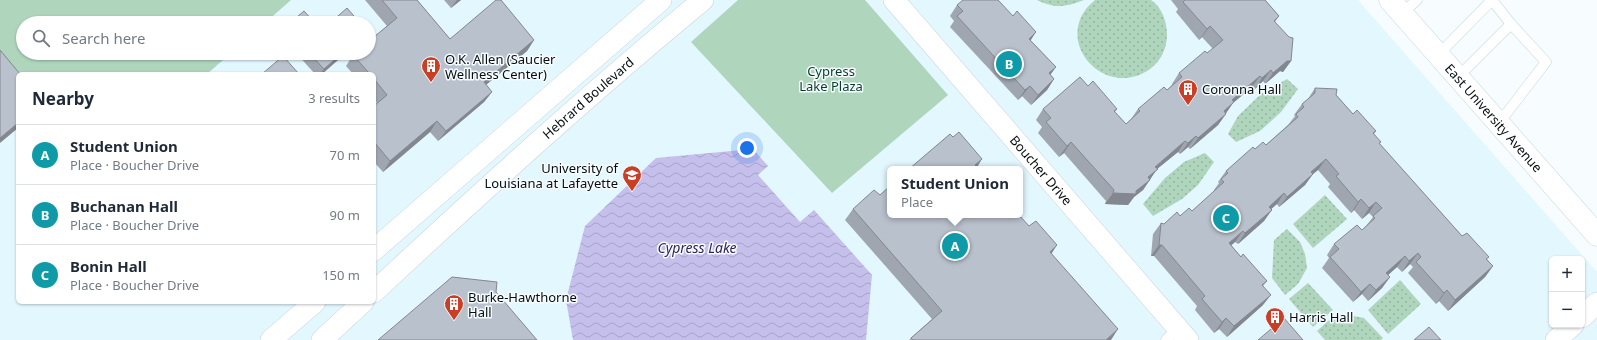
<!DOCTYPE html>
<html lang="en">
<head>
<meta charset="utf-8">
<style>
	body { margin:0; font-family:"Noto Sans",sans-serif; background:#f6f6f7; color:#1f2937 }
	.controls { position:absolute; right:12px; bottom:12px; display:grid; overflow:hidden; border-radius:6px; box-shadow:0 1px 3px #0004 }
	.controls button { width:36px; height:36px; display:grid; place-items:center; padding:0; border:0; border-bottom:1px solid #e0e1e3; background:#fff; color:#1f2937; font:20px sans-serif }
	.you { position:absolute; left:747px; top:148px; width:14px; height:14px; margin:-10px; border:3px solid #fff; border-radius:50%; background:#1a73e8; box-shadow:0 0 0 6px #1a73e833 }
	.badge { display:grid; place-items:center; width:26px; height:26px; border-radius:50%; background:#ca3e26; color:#fff; font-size:13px; font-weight:700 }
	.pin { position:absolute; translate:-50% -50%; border:2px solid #fff; box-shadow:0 1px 4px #0006 }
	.popup { position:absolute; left:887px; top:166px; width:136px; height:52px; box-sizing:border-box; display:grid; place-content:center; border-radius:6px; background:#fff; filter:drop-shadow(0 1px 3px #0005); font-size:13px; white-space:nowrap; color:#747a83 }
	.popup b { font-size:15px; color:#1f2937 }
	.popup::after { content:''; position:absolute; left:50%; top:100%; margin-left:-8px; border:8px solid transparent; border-top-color:#fff }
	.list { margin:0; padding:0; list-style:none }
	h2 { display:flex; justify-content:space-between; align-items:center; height:52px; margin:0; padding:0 16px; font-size:17px }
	h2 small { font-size:13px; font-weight:400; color:#747a83 }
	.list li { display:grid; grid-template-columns:26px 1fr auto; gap:12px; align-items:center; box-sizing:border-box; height:60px; padding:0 16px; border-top:1px solid #e0e1e3 }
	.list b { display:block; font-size:15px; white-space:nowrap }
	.list p { margin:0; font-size:13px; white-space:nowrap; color:#747a83 }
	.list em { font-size:13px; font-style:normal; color:#747a83 }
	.icon { flex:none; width:22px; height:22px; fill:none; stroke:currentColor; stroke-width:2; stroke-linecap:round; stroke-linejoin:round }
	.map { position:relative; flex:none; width:1597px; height:340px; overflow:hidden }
	.search { position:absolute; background:#fff; box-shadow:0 1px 3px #0004; left:16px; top:16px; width:360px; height:44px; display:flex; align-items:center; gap:10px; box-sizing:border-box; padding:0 14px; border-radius:22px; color:#747a83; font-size:15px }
	.panel { position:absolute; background:#fff; box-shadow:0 1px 3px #0004; left:16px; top:72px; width:360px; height:232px; border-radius:6px }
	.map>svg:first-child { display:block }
	.built { fill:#e3f7ff; fill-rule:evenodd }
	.grass { fill:url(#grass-dots) }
	.park { fill:#afd5bd }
	.water { fill:url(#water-waves) }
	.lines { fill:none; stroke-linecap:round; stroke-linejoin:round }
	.service-casing { stroke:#c6d6dc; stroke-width:11 }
	.minor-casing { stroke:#c6d6dc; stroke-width:22 }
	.secondary-casing { stroke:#c6d6dc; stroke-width:23 }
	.service { stroke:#fff; stroke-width:10 }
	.minor { stroke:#fff; stroke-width:21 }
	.secondary { stroke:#fff; stroke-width:22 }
	.wall { fill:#9fa6b0 }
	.shaded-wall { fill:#828790 }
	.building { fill:#b9c1cd; stroke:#828790 }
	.labels { text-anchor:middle; stroke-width:3; stroke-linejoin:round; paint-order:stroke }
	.poi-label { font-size:13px; fill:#080d0f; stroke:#f6fcff; text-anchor:start }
	.park-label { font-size:13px; fill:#053e24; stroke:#f6fcff }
	.street-label { font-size:13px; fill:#080d0f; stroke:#f6fcff }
	.water-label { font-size:14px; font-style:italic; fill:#302358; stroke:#f6fcff }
</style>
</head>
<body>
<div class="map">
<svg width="1597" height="340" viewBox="0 0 1597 340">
	<defs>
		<pattern id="grass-dots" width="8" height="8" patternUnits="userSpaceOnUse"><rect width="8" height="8" fill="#afd5bd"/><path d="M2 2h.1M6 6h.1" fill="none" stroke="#95b6a1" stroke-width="1.8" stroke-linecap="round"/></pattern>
		<pattern id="water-waves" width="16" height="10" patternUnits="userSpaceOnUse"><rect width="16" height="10" fill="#c5bfeb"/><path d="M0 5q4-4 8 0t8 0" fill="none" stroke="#a8a3c8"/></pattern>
	</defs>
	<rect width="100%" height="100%" fill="#f6fcff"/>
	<path class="built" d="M0,0h1358l239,272v68h-1597zM23,23h346v30h-346zM18,74h356v228h-356zM890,169h130v46h-130zM1552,259h30v66h-30z"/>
	<g class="grass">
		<path d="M1037,0h47c-18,7 -29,9 -47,0z"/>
		<path d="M1095,0h56c11,7 16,22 16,35 0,13 -6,26 -17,34 -42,30 -93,-21 -64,-60 2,-3 6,-6 9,-9z"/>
		<path d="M1287,79l11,10 -17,23 -21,19 -24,11 -8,-8 10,-18 23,-22z"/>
		<path d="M1205,153l9,9 -16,23 -16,14 -29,17 -10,-12 22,-26 19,-16z"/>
		<path d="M1325,195l22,24 -34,29 -20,-24z"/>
		<path d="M1287,229l13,13 5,12 2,14 -9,16 -13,11 -13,-17 2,-38z"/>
		<path d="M1400,280l21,24 -33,30 -20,-24z"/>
		<path d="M1308,283l25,27 -20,17 -24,-28z"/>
		<path d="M1343,314l21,4 19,20 -2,2h-56l-8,-9 11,-10z"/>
	</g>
	<g class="park">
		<path d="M0,0h291l-26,23h-242v30h208l-24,21h-189l-18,-13z"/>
		<path d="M738,0h127l83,95 -116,98 -141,-151z"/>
	</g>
	<path class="water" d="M753,149l15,17 -10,9 42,47 14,-12 58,65 -6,65h-293l-7,-40 19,-74 71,-68z"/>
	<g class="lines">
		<g class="service-casing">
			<g id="service">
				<path d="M1492,0l19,24"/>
				<path d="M1402,13l15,-13"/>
				<path d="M1439,54l53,-54"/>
				<path d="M1458,77l53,-53 35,38 -47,61"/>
				<path d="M1166,340l12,-12"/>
			</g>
		</g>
		<g class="minor-casing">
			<g id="minor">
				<path id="s1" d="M894,0l294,340"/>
				<path d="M374,250l287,-250"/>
				<path id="s2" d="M374,292c107,-100 216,-199 329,-292"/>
				<path d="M1582,317l15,-14"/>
				<path d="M271,340l44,-38"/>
				<path d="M322,340l41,-38"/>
				<path d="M1556,340l17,-15"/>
			</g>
		</g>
		<g class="secondary-casing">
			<g id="secondary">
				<path id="s3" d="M1390,0l207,235"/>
			</g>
		</g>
		<use href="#service" class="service"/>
		<use href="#minor" class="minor"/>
		<use href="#secondary" class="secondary"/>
	</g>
	<g class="wall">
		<path d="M365,0h52l33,39 84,1 -7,11 -41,34 6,7 -8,10 -46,39 -8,-9 -47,40 -9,-10v-56l3,-3 -3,-4v-25h-21l-7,-8 7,-11 34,-29z"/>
		<path d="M444,0h17l-10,8z"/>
		<path d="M1171,0h94l14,16 -4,6 16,39 -8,11 -3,-1 -15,13 -2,-3 -8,8 -3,-2 -19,16 -15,22 -28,24 -2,-2 -8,7 -2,-2 -21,17 -14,21 -9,7 -6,8 -23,-1 1,-3 -42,-48 -5,4 -21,-24 4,-6 -6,-7 7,-11 45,-23 29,23 -2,3 11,12 5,-5 7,-10 29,-19 5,-5v-1l7,-11 28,-20 6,-4 -11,-12 -3,3 -23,-28 2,-3z"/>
		<path d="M957,5l73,35 26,27 -6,8 4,4 -7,11 -16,15 -9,-9 -4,4 -68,-73 4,-6 -4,-5z"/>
		<path d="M296,53h50l-24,21h-7z"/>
		<path d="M1315,88l21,7 17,19 23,17 -2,3 5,10 83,92 25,23 6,7 -8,11 -37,34 -9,-10 -3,3 -28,-31 5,-6 -3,-3 -8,8 -5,-5 -9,8 2,2 -8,11 -14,13 -6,-7 -9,8 -31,-34 7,-10 -2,-3 7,-11 28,-14 4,-4 7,-9 -4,-4 -7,6 -8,-9 -3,3 -23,-26 2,-3 -12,-14 -5,4 -8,11 -26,22 -2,-3 -6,5 -7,12 -26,23 -3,-2 -4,3 10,12 26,24 -4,5v19l-36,32 -8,-8 -5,4 -19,-23 2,-4 -43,-50h-3l2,-22 8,-11 3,1 16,-8 12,-5 23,-20 -1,-1 5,-7 -1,-1 8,-11 29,-22 11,-4 22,-20 7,-9 -1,-1 8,-11 6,-5z"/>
		<path d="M880,195l171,58 59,87h-201l2,-2 21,-19 -87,-99 8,-11z"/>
	</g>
	<g class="shaded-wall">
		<path d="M457,0h4l-10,8z"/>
		<path d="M1210,26l-8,11 -3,3 8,-11z"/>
		<path d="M1036,32l-7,11v-4z"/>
		<path d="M534,40l-7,11 -51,42 8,-11z"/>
		<path d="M342,53h4l-24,21h-2l4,-5z"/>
		<path d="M1287,61h4l-8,11 -3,-1 -15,13 8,-11z"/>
		<path d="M1056,67l-8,11 1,-5z"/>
		<path d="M1271,70l-8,11 -8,8 7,-11z"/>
		<path d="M1260,76l-8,11 -19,16 -7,10 -10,9 16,-22z"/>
		<path d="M1054,79l-7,11 -16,15 7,-10z"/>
		<path d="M1030,86l-8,10 -4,4 7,-10z"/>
		<path d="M492,92l-8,10 -46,39 8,-10z"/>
		<path d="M1226,114l-8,11 -28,24 8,-11z"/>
		<path d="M437,121l-7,11 -47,40 7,-11z"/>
		<path d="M18,123v5l-18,15v-5z"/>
		<path d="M1196,136l-8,11 -8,7 8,-11z"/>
		<path d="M1185,141l-7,11 -21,17 -14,21 -9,7 -6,8 -23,-1 8,-11 42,-26z"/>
		<path d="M1071,142l-7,11 -5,4 8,-11z"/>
		<path d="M982,159l-6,10 -1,-4z"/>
		<path d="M1326,159l-8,11 -15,12 8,-10z"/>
		<path d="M1313,174l-8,11 -26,22 8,-10z"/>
		<path d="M1284,193l-7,11 -15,13 7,-10z"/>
		<path d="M1361,199l-7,11 -3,3 7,-11z"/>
		<path d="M1376,202l-7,11 -7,6 7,-11z"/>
		<path d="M1272,210l-8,11 -26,23 7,-11z"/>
		<path d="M1243,231l-8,11 -13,12 7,-11z"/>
		<path d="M1057,245l-7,11v-4z"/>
		<path d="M1159,245h3l-8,11h-3z"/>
		<path d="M1418,253l-8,11 -8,8 7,-11z"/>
		<path d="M1405,256l-8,11 -19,17 8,-11z"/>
		<path d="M1493,266l-8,11 -37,34 7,-11z"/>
		<path d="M1390,277l-8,11 -14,13 8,-11z"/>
		<path d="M1370,284l-8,10 -9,8 8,-10z"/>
		<path d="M1447,290l-8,11 -3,3 8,-11z"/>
		<path d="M1271,295l-8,10 -36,32 7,-11z"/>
		<path d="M1226,318l-7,11 -5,4 8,-11z"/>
		<path d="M1118,329l-7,11h-5z"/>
	</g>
	<g class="building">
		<path d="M382,0h35l33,39 46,-39h5l33,40 -50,42 8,10 -46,39 -9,-10 -47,40 -16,-19v-36l13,-11 -13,-16v-5h-4l-17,-19 2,-2h14v-12l28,-23z"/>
		<path d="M963,0h35l15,16 4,-5 19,21 -7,7 27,28 -7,6 5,6 -16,16 -8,-9 -5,4 -68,-74 6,-5 -6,-6z"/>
		<path d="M1185,0h80l14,16 -5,5 15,16 4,1 -2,23h-4l-14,12 -2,-3 -9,8 -2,-2 -28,24 2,2 -10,9 2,3 -28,24 -2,-2 -8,7 -3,-2 -30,26 3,2 -10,8 2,3 -14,11v3l-23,-1 1,-3 -43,-48 -4,4 -21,-24 5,-4 -8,-9 37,-32 8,9 5,-5 24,28 -3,2 12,13 14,-13 -2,-2 26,-22 3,3 15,-13 -3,-4 26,-22 2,2 16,-13 -13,-14 -3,3 -24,-27z"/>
		<path d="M347,8l13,15h-30z"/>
		<path d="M304,11l11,12h-25z"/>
		<path d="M0,50l20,24h-2v49l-18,15z"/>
		<path d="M309,53h33l-18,16z"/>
		<path d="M283,56l16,18h-37z"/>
		<path d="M1315,88l22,1 -1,6 17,19 4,-4 19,21 -3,2 8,9 -2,1 83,93 5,-3 22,24 -3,2 7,7 -38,34 -8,-10 -3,3 -28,-31 5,-5 -3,-4 -9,8 -4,-5 -19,17 4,4 -14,13 -6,-6 -9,8 -12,-14 -19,-21 9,-8 -5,-5 23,-19 5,5 13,-12 -2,-2 9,-8 -6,-6 -7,6 -8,-9 -3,3 -22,-26 3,-2 -13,-15 -15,13 2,2 -26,23 -3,-4 -15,14 3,3 -27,23 -2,-2 -14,12 12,14 2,-3 24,27 -5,4 9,10 -37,31 -8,-8 -4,4 -20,-23 3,-3 -43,-51h-3l2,-22 3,1 13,-12 3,4 9,-8 3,3 32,-29 -3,-3 7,-6 -2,-2 27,-24 2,2 8,-7 3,3 32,-28 -2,-3 8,-7 -2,-3 13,-11z"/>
		<path d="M959,132l23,27 -7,6 4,4h-70l41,-35 3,3z"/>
		<path d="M890,186v29h129l10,11 7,-5 21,24 -7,7 68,77 -12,11h-193l-2,-2 31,-27 -89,-102 21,-19 6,5z"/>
		<path d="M452,277l45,5 -1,10 41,48h-159z"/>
		<path d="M1284,318l19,22h-45z"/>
		<path d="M1429,327l12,13h-27z"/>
	</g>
	<defs>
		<g id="building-pin" transform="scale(1)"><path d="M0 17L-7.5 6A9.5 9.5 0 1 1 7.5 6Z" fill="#ca3e26" stroke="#f6fcff"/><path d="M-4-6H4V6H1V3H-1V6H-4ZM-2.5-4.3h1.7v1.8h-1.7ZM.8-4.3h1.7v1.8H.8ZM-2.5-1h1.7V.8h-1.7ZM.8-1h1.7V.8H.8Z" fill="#fff"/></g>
		<g id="university-pin" transform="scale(1)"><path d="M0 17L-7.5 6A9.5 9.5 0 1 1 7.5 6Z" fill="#ca3e26" stroke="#f6fcff"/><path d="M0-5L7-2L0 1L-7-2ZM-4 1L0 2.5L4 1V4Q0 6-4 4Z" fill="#fff"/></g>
	</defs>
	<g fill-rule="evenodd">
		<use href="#building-pin" x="431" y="66"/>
		<use href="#building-pin" x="1188" y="89"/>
		<use href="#university-pin" x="632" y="175"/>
		<use href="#building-pin" x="454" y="304"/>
		<use href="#building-pin" x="1275" y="317"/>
	</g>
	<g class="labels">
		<g class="poi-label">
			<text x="445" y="64">O.K. Allen (Saucier<tspan x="445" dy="15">Wellness Center)</tspan></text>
			<text x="1202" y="94">Coronna Hall</text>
			<text x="618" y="173" text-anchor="end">University of<tspan x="618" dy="15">Louisiana at Lafayette</tspan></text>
			<text x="468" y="302">Burke-Hawthorne<tspan x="468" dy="15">Hall</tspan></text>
			<text x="1289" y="322">Harris Hall</text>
		</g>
		<g class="park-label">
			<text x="831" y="76">Cypress<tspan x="831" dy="15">Lake Plaza</tspan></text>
		</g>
		<g class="street-label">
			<text dy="5" stroke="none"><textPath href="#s2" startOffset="289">Hebrard Boulevard</textPath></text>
			<text dy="5" stroke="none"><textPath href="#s3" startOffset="157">East University Avenue</textPath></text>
			<text dy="5" stroke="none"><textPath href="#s1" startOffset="225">Boucher Drive</textPath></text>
		</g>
		<g class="water-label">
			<text x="697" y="253">Cypress Lake</text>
		</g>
	</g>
</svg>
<div class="controls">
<button>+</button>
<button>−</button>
</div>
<div class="you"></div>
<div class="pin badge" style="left:955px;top:246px;background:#0f9aa8">A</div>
<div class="popup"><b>Student Union</b>Place</div>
<div class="pin badge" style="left:1009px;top:64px;background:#0f9aa8">B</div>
<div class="pin badge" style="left:1226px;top:218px;background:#0f9aa8">C</div>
<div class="search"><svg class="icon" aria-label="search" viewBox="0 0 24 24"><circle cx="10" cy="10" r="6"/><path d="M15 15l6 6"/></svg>Search here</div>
<section class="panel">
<h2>Nearby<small>3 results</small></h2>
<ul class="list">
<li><span class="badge" style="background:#0f9aa8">A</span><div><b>Student Union</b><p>Place · Boucher Drive</p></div><em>70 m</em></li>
<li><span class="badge" style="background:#0f9aa8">B</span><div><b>Buchanan Hall</b><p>Place · Boucher Drive</p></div><em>90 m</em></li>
<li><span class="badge" style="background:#0f9aa8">C</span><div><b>Bonin Hall</b><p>Place · Boucher Drive</p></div><em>150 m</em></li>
</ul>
</section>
</div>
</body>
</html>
